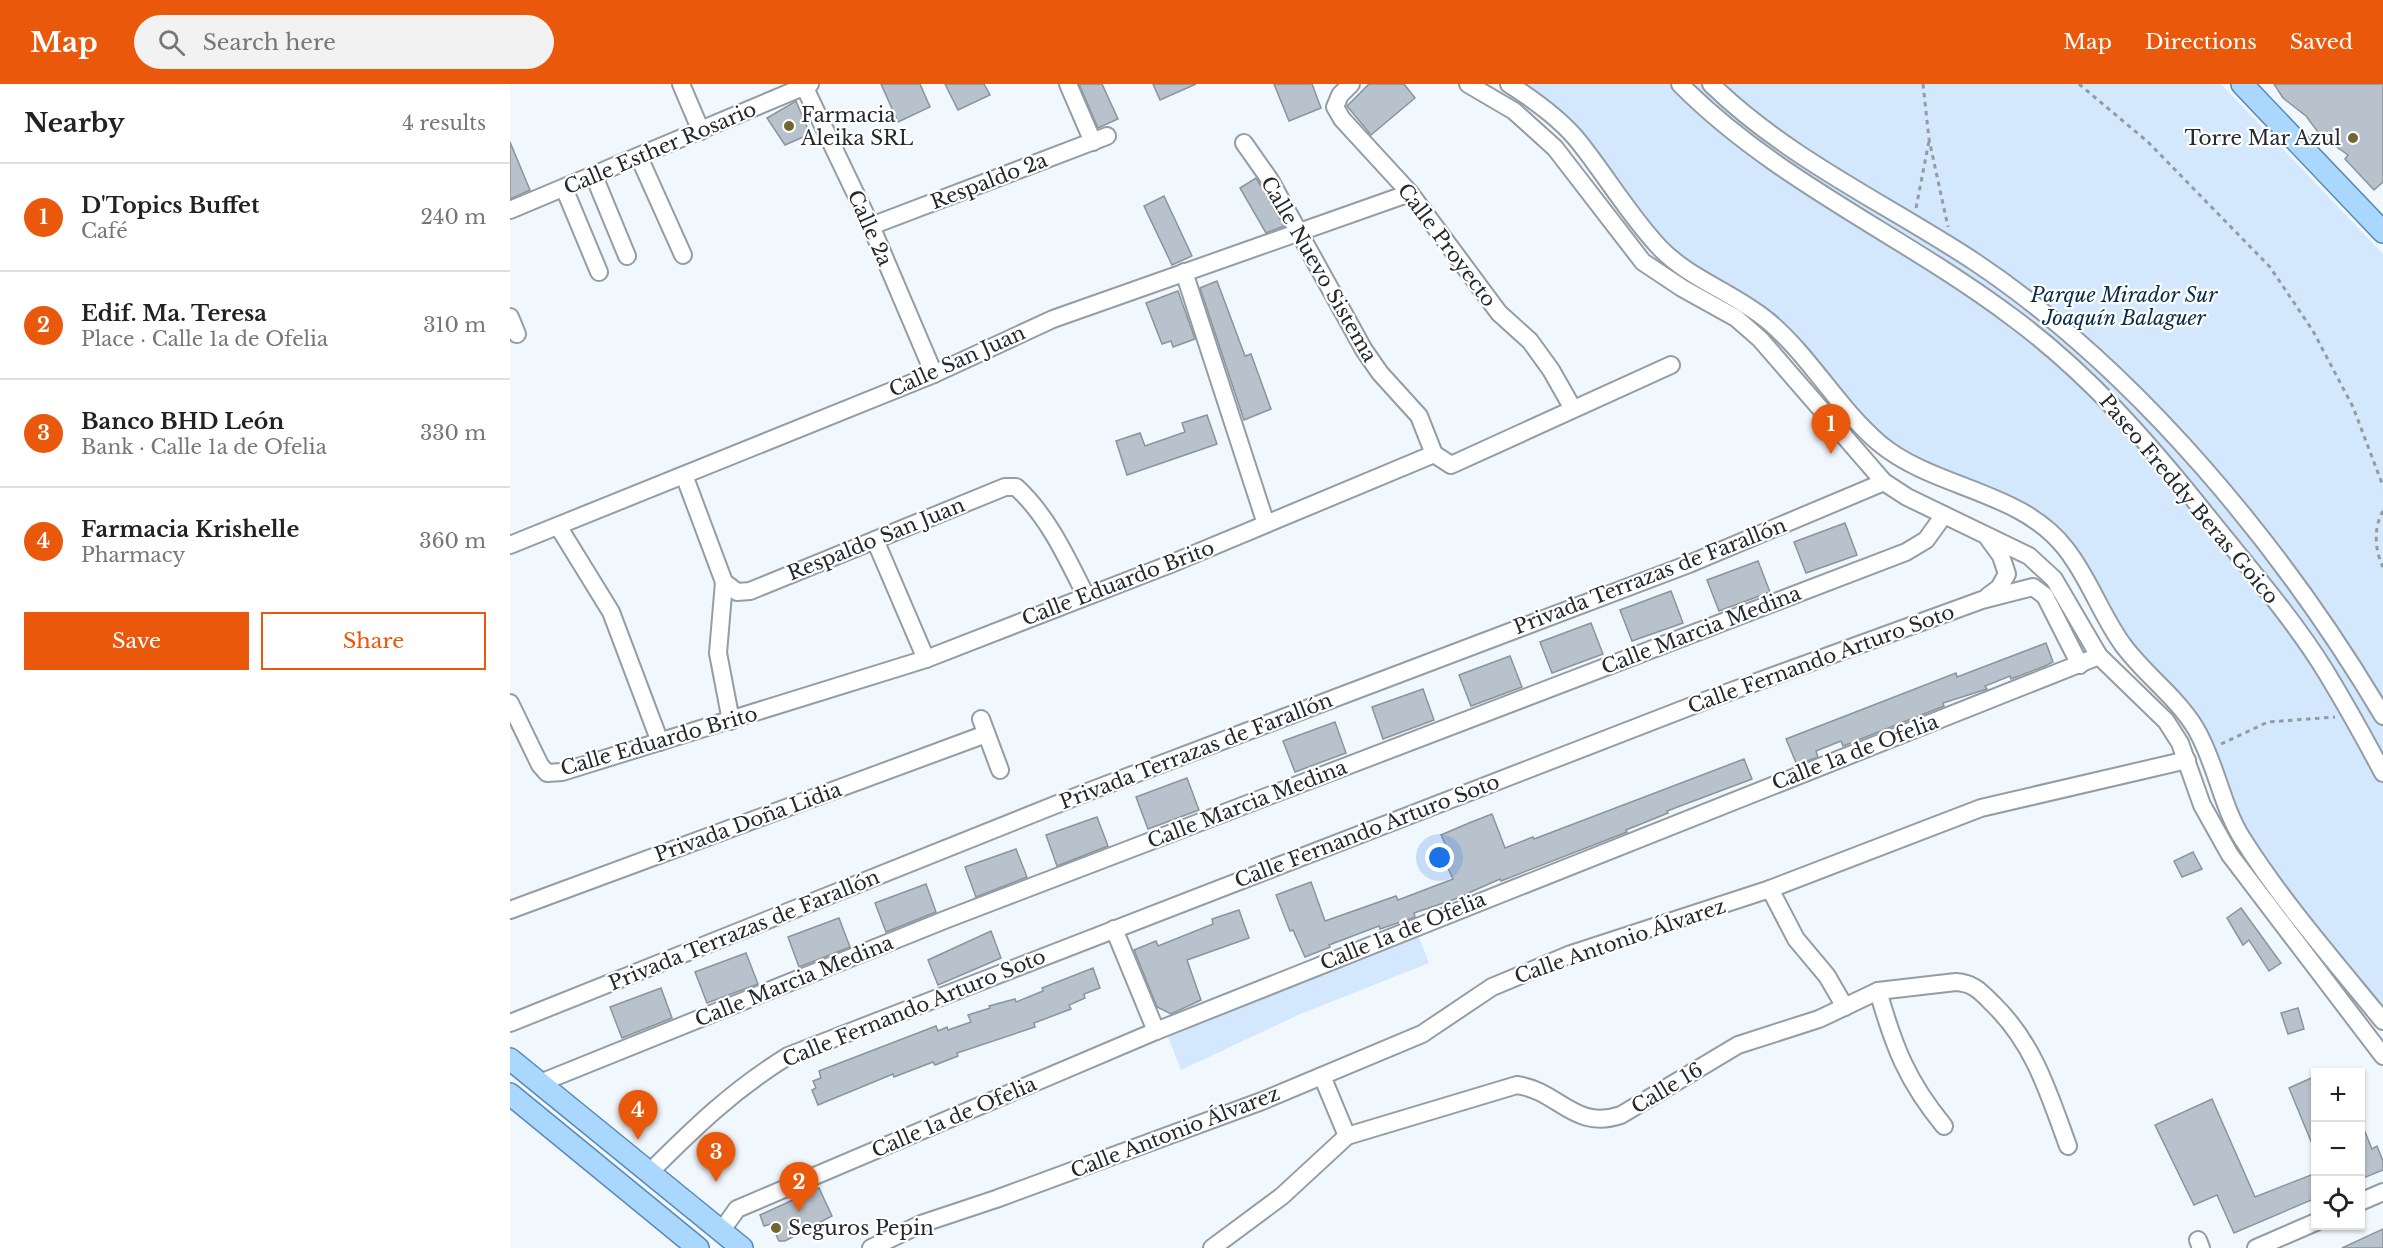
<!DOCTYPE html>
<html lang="en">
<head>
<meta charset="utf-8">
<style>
	body { margin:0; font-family:"Libre Baskerville",serif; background:#f2f2f2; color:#222 }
	.controls { position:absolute; right:18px; bottom:18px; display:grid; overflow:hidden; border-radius:0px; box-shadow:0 2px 4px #0004 }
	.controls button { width:54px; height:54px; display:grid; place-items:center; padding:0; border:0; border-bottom:2px solid #e0e0e0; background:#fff; color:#222; font:30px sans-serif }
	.you { position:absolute; left:930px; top:774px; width:21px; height:21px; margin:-15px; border:4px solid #fff; border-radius:50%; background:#1a73e8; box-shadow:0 0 0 9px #1a73e833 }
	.badge { display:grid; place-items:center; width:39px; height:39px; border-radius:50%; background:#ea580c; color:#fff; font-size:20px; font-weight:700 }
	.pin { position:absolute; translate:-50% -50px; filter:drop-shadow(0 2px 3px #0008) }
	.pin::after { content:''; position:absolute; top:32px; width:21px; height:18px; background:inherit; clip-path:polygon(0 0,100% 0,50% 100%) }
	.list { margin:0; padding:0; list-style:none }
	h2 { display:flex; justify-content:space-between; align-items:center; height:78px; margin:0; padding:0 24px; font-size:26px }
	h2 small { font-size:20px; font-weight:400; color:#767676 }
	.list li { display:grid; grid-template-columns:39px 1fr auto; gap:18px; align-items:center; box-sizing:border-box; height:108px; padding:0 24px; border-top:2px solid #e0e0e0 }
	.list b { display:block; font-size:22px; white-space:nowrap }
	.list p { margin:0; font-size:20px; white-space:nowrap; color:#767676 }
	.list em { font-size:20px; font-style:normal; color:#767676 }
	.actions { display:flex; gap:12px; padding:18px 24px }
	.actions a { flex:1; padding:14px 0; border:2px solid #ea580c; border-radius:0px; text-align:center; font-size:21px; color:#ea580c }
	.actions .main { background:#ea580c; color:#fff }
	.icon { flex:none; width:33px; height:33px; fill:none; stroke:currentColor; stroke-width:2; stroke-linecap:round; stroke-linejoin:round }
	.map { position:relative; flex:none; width:1873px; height:1164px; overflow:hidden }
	header { display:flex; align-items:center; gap:36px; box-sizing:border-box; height:84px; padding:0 30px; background:#ea580c; color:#fff }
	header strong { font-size:28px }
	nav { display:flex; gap:33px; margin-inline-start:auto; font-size:21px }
	.search { width:420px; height:54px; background:#f2f2f2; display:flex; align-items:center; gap:15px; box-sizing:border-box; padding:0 21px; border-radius:33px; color:#767676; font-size:22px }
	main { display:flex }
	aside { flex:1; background:#fff }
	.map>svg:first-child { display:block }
	.green { fill:#d3e8fc }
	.building { fill:#b8c2cc; stroke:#8a949d; stroke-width:1.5 }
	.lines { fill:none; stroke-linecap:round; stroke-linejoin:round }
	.minor-casing { stroke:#929da6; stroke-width:20 }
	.major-casing { stroke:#5789b4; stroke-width:24 }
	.path { stroke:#959ba0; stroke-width:3; stroke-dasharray:4.5 4.5; stroke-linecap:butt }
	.minor { stroke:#fff; stroke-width:16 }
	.major { stroke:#aad7fd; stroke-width:21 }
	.poi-dot { fill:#716532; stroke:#fff; stroke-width:2 }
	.labels { text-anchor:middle; stroke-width:4.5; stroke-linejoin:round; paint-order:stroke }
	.poi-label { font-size:20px; fill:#25292d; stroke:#fff; text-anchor:start }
	.street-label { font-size:20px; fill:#25292d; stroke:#fff }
	.park-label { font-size:20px; font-style:italic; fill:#072d49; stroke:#fff }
</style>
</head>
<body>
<header>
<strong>Map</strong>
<div class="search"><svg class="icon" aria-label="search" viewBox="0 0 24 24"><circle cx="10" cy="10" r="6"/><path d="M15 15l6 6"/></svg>Search here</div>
<nav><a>Map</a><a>Directions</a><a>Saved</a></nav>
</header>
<main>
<aside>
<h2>Nearby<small>4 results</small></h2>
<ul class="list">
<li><span class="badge">1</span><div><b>D'Topics Buffet</b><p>Café</p></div><em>240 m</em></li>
<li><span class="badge">2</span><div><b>Edif. Ma. Teresa</b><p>Place · Calle 1a de Ofelia</p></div><em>310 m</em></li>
<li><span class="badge">3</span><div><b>Banco BHD León</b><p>Bank · Calle 1a de Ofelia</p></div><em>330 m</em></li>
<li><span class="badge">4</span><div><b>Farmacia Krishelle</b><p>Pharmacy</p></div><em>360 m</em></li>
</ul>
<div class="actions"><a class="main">Save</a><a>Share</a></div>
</aside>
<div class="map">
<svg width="1873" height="1164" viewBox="0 0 1873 1164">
	<rect width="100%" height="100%" fill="#f0f7fd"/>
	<g class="green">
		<path d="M1013,0h698l162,170v758l-138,-172 -29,-67 -79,-119 -70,-114 -10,-13 -32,-23 -83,-34 -62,-36 -108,-119 -23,-19 -50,-28 -35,-27z"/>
		<path d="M907,848l12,31 -131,52 -117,55 -13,-33z"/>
	</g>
	<g class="building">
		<path d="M371,0h39l10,23 -32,15z"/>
		<path d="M435,0h39l6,11 -32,15z"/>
		<path d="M569,0h23l16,35 -20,9z"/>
		<path d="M643,0h43l-36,16z"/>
		<path d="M764,0h38l9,24 -32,13z"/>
		<path d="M859,0h35l11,14 -44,37 -24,-29z"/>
		<path d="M1764,0h109v98l-9,8 -29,-31 3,-4 -27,-19 -15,-20 -23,-18z"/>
		<path d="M286,17l14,33 -25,11 -18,-27z"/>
		<path d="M0,58l20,48 -20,9z"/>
		<path d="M746,94l5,8 23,40 -18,7 -26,-45z"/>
		<path d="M654,112l28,60 -20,9 -28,-59z"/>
		<path d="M707,197l28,75 6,-2 20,55 -27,11 -44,-132z"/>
		<path d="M668,207l17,48 -22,8 -2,-6 -9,3 -16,-41z"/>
		<path d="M697,331l10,29 -90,31 -11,-34 24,-8 5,13 40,-14 -3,-9z"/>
		<path d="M1335,439l12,32 -51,18 -12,-31z"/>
		<path d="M1248,477l12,31 -51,19 -12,-31z"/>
		<path d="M1161,507l12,32 -51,18 -12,-31z"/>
		<path d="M1081,539l12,31 -51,19 -12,-31z"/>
		<path d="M1536,559l7,19 -8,4 -34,13 -1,-3 -25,10 2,3 -44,14 1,3 -101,40 -2,-5 -25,10 2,6 -21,8 -11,-26 170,-66 1,4z"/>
		<path d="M1000,572l12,31 -51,19 -12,-31z"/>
		<path d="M913,605l11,31 -51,19 -11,-32z"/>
		<path d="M825,638l11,31 -51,19 -12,-31z"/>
		<path d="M1234,675l8,20 -85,32 1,2 -42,17 1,2 -126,49 -1,-2 -45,20 -41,14 1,4 -35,12 -1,-3 -50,19 1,2 -25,10 -12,-27 -3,1 -14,-36 35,-13 14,39 71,-25 2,4 55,-21 -12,-26 7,-3 -7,-15 28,-12 23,-9 13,34 28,-11 1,2z"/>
		<path d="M677,694l12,32 -51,19 -12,-32z"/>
		<path d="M587,733l11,29 -51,20 -11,-31z"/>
		<path d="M506,765l11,28 -51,20 -11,-30z"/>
		<path d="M1683,768l9,17 -20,8 -8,-16z"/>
		<path d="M416,800l10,28 -50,20 -11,-29z"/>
		<path d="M1731,824l40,55 -12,8 -20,-31 -6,5 -16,-27z"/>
		<path d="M729,826l10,28 -62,22 14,40 -30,14 -14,-7 -23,-57 22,-9 2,5 55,-22 -1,-5z"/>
		<path d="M329,834l11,29 -51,20 -11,-30z"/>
		<path d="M481,847l10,27 -63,27 -10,-25z"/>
		<path d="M236,869l12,31 -51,19 -12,-31z"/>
		<path d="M583,884l7,20 -16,6 1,4 -16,7 2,4 -37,14 1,4 -78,26 1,3 -23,9 -2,-3 -39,15 -1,-3 -75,31 -6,-15 4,-2 -3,-7 8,-3 -2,-7 117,-45 2,5 9,-4 1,3 23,-8 -3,-7 22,-7 -1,-2 26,-7 1,3 27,-11 -1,-3z"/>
		<path d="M151,904l11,30 -50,20 -12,-31z"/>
		<path d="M1788,924l6,21 -16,5 -7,-21z"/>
		<path d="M1806,992v75h-1l-26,-63z"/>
		<path d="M1702,1015l43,98 61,-24v25l-82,35 -17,-38 -23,10 -39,-80z"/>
		<path d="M1851,1038l11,27 5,-3 6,15v9l-22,9z"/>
		<path d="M309,1104l13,28 -47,25h-6l-8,-17 -7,2 -4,-11z"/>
		<path d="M1873,1145v19h-41z"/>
	</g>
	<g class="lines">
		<g class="minor-casing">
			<g id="minor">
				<path d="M171,0l20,47"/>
				<path d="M293,0l68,142 63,148"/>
				<path d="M558,0l25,58"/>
				<path d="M841,0l-11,11 -5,12 7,12 68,74 89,120 31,28 21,29 21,37"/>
				<path d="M958,0l46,27 41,37 88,114 39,26 54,30 24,21 124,143 23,15 122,59 25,23 45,77 67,65 14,22 22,62 28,50 153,201"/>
				<path d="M999,0c25,16 52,35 70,58 28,35 50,73 80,105 30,32 76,46 109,74 42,35 69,86 111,122 55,46 142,47 187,106 23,29 35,66 57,96 22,30 54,52 73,84 20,34 25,75 46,109 41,65 93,124 141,183"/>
				<path d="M1170,0c96,97 223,151 332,233 76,56 137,126 196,200 40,50 84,100 118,155 20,33 39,67 57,101"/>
				<path d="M1201,0c77,75 176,120 264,178 163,109 309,287 408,454"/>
				<path d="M734,59l26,37 94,170 16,23 39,43 15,38"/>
				<path d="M129,73l44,98"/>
				<path d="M84,92l33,80"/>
				<path d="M54,104l35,84"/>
				<path d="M0,126l300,-126"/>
				<path d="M361,142l236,-90"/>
				<path d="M674,188l82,252"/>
				<path d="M0,233l7,17"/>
				<path d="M924,370l17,11 220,-100"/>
				<path d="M174,391l40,107 13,10 13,-1 255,-104h11c32,29 51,71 70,109"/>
				<path d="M48,442l53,86 49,130"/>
				<path d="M1478,454l13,18 6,18 -8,14 -11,8"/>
				<path d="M365,456l51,119"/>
				<path d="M0,461l424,-171 119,-55 357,-126"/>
				<path d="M214,498l-6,71 13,68"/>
				<path d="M0,619l30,62 7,8 15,-1 364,-113 242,-94 266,-111"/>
				<path d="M471,635l19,51"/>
				<path d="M1260,805l26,50 31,37 18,31"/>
				<path d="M0,826l476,-176"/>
				<path d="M604,845l42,102"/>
				<path d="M1368,907c16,56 29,90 66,135"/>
				<path d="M0,939l580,-232 599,-227 195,-82"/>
				<path d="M812,992l25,60"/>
				<path d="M30,999l407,-164 959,-367 20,-12 18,-25"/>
				<path d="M140,1088c45,-45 83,-82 138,-116l919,-356 275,-100 51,-13 12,9 35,69"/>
				<path d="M1850,1118l23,-10"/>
				<path d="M212,1146l15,-21 419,-178 943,-375"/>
				<path d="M1688,1156l3,8"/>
				<path d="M361,1164l50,-24 75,-25 266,-98 160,-67 70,-47 79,-33 199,-65 211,-81 206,-48"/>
				<path d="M702,1164l70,-52 65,-60 170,-51c42,6 57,46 104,30l117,-70 81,-26 59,-28 78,-9c18,1 25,10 38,23 40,39 55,89 74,141"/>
				<path d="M1746,1164l60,-26"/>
			</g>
		</g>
		<g class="major-casing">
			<g id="major">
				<path d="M1732,0l141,148"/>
				<path d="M0,975l232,189"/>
				<path d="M0,1010l188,154"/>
			</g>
		</g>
		<g class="path">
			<path d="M1413,0l6,55 19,88"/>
			<path d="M1569,0l69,58 122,125 43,64 40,76 30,79"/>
			<path d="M1406,124l13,-67"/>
			<path d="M1873,427c-10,17 -8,40 0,56"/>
			<path d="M1711,660l47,-22 67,-5"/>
		</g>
		<use href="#minor" class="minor"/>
		<use href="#major" class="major"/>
	</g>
	<g class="poi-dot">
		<circle cx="279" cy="42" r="6"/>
		<circle cx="1843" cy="54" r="6"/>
		<circle cx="266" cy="1144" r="6"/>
	</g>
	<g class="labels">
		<g class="poi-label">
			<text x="291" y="38">Farmacia<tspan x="291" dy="23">Aleika SRL</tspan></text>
			<text x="1831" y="61" text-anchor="end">Torre Mar Azul</text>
			<text x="278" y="1151">Seguros Pepin</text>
		</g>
		<g class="street-label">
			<text transform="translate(150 64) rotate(-23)" y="7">Calle Esther Rosario</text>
			<text transform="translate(479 97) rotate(-21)" y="7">Respaldo 2a</text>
			<text transform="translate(360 144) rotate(66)" y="7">Calle 2a</text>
			<text transform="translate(937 161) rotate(53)" y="7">Calle Proyecto</text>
			<text transform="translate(809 185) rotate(60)" y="7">Calle Nuevo Sistema</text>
			<text transform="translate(447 277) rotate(-24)" y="7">Calle San Juan</text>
			<text transform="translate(1679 415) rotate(50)" y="7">Paseo Freddy Beras Goico</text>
			<text transform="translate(366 455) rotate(-22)" y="7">Respaldo San Juan</text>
			<text transform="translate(1140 492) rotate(-21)" y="7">Privada Terrazas de Farallón</text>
			<text transform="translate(608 499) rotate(-21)" y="7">Calle Eduardo Brito</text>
			<text transform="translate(1191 546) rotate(-21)" y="7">Calle Marcia Medina</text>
			<text transform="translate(1311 575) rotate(-20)" y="7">Calle Fernando Arturo Soto</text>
			<text transform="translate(149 657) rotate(-16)" y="7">Calle Eduardo Brito</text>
			<text transform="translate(686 667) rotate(-21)" y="7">Privada Terrazas de Farallón</text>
			<text transform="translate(1345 668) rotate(-21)" y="7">Calle 1a de Ofelia</text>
			<text transform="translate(737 720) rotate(-21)" y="7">Calle Marcia Medina</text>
			<text transform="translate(238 738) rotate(-20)" y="7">Privada Doña Lidia</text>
			<text transform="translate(857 747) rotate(-21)" y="7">Calle Fernando Arturo Soto</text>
			<text transform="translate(234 846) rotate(-22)" y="7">Privada Terrazas de Farallón</text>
			<text transform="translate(893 847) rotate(-22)" y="7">Calle 1a de Ofelia</text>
			<text transform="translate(1110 857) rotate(-19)" y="7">Calle Antonio Álvarez</text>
			<text transform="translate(284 897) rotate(-22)" y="7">Calle Marcia Medina</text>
			<text transform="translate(404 924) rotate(-22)" y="7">Calle Fernando Arturo Soto</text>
			<text transform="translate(1157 1004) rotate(-31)" y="7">Calle 16</text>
			<text transform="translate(444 1033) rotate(-23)" y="7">Calle 1a de Ofelia</text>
			<text transform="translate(665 1048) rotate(-21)" y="7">Calle Antonio Álvarez</text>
		</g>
		<g class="park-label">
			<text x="1614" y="218">Parque Mirador Sur<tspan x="1614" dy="23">Joaquín Balaguer</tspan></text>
		</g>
	</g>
</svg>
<div class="controls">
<button>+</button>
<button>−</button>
<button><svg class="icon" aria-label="locate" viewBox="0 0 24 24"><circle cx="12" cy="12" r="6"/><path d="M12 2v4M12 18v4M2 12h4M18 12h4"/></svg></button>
</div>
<div class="you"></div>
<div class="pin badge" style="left:1321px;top:370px">1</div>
<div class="pin badge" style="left:289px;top:1128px">2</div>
<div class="pin badge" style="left:206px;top:1098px">3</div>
<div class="pin badge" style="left:128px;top:1056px">4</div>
</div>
</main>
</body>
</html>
